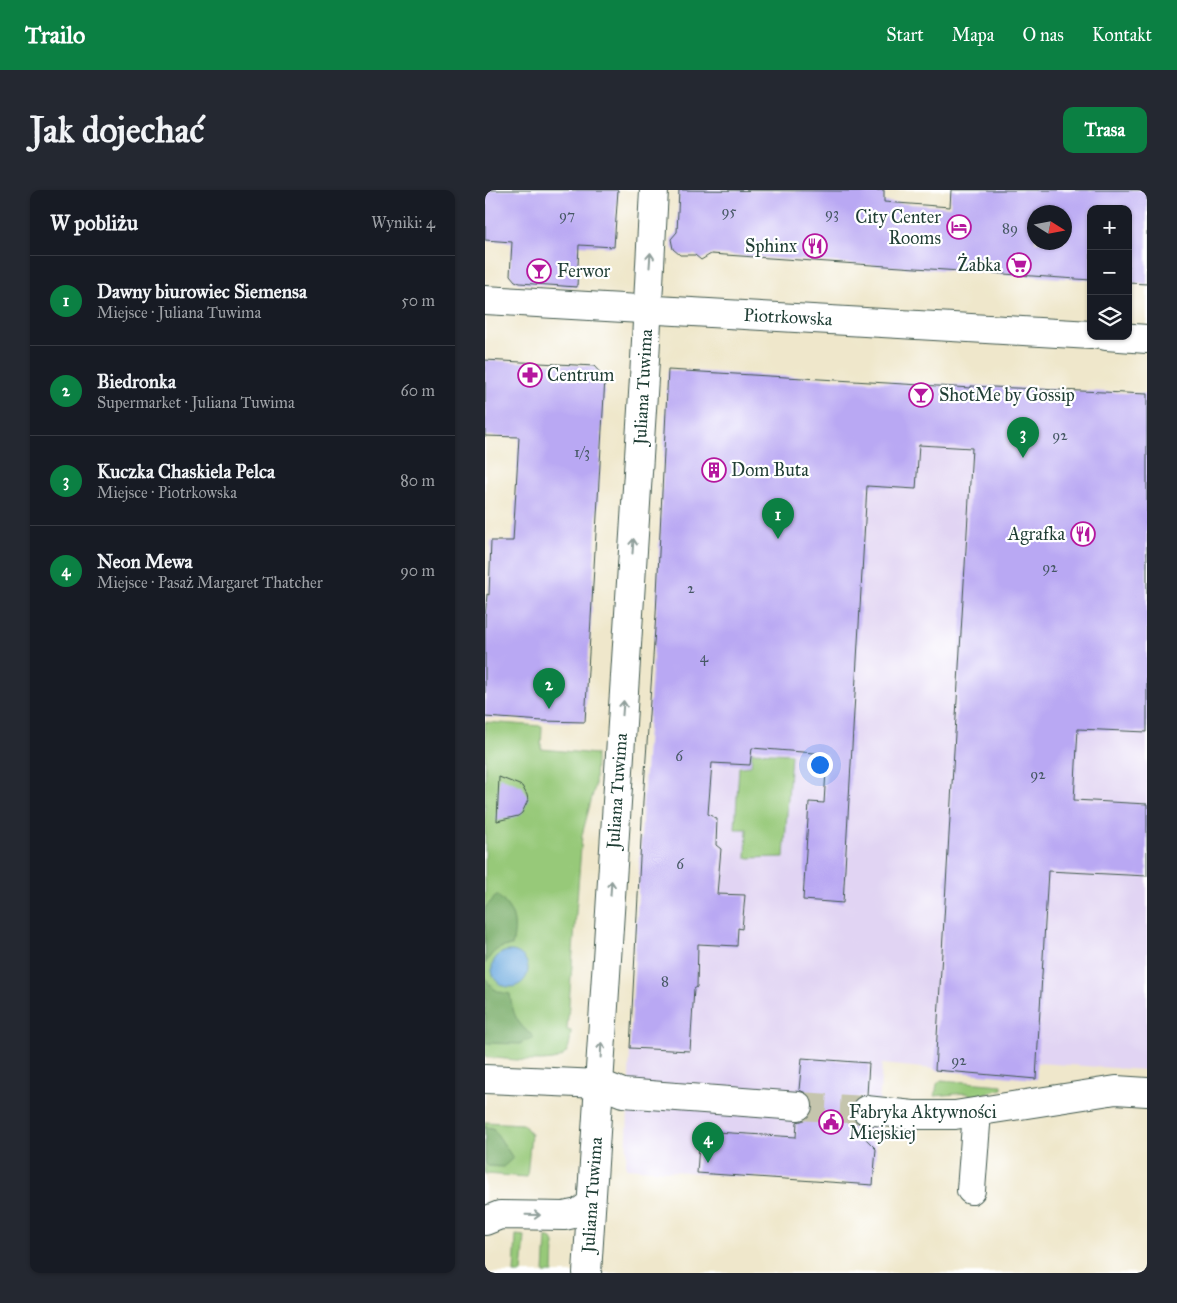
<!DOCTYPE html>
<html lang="pl">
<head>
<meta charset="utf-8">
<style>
	body { margin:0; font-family:"IM FELL Great Primer",serif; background:#242831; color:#f1f3f6 }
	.controls { position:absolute; right:15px; top:15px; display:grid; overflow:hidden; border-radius:10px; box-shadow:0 1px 4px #0004 }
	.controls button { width:45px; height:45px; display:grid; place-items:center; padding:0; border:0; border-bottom:1px solid #363941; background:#171b24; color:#f1f3f6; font:25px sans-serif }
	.compass { position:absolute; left:542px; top:15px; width:45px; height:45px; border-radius:50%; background:#171b24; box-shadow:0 1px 4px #0004; rotate:101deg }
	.you { position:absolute; left:334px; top:574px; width:18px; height:18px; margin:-12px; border:4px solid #fff; border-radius:50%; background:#1a73e8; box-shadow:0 0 0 8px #1a73e833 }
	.badge { display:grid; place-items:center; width:32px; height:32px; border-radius:50%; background:#0b8043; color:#fff; font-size:16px; font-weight:700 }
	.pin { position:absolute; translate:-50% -41px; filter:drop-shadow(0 1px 2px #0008) }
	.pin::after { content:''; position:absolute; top:26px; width:18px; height:15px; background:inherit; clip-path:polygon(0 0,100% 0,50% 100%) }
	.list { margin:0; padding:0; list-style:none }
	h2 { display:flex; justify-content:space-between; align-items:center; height:65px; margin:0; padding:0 20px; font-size:21px }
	h2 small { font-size:16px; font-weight:400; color:#9ea1a6 }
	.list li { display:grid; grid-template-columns:32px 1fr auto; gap:15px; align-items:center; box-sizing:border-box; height:90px; padding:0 20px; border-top:1px solid #363941 }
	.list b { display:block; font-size:19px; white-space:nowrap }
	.list p { margin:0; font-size:16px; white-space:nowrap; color:#9ea1a6 }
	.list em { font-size:16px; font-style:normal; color:#9ea1a6 }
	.icon { flex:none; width:28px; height:28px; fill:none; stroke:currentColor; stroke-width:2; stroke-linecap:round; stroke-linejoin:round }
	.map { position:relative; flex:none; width:662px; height:1083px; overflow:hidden; border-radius:10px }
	header { display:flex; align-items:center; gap:30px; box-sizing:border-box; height:70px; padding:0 25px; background:#0b8043; color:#fff }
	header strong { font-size:24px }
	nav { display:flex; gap:28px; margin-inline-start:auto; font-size:18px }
	.intro { display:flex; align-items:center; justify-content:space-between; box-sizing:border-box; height:120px; padding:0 30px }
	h1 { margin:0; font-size:35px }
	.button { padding:12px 22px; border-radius:10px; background:#0b8043; color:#fff; font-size:18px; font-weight:700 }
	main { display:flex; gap:30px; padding:0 30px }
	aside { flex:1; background:#171b24; border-radius:10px; box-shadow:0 1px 4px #0004 }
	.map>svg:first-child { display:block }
	.built { fill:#e1d4f3 }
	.green { fill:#97c979; stroke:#5b8356 }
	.forest { fill:#79ad69; stroke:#4c754e }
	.water { fill:#6daadf; stroke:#46748a }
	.building { fill:#b9a8f3; fill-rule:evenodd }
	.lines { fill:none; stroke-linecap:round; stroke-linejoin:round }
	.minor-tunnel { stroke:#c5c5ad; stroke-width:28; stroke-dasharray:28 14; stroke-linecap:butt }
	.minor-casing { stroke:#3e564b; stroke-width:30 }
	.minor { stroke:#fff; stroke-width:28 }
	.oneway { stroke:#8f9e9a }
	.labels { text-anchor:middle; stroke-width:4.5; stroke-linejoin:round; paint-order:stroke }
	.number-label { font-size:15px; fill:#465864 }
	.poi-label { font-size:18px; fill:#1f3d34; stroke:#fff; text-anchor:start }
	.street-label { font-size:18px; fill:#1f3d34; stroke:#fff }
</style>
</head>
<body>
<header>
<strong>Trailo</strong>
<nav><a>Start</a><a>Mapa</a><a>O nas</a><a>Kontakt</a></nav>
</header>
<div class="intro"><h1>Jak dojechać</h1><a class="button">Trasa</a></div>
<main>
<aside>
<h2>W pobliżu<small>Wyniki: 4</small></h2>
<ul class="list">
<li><span class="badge">1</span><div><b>Dawny biurowiec Siemensa</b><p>Miejsce · Juliana Tuwima</p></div><em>50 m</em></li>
<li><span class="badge">2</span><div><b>Biedronka</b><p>Supermarket · Juliana Tuwima</p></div><em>60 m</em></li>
<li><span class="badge">3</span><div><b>Kuczka Chaskiela Pelca</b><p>Miejsce · Piotrkowska</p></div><em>80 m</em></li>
<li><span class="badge">4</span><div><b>Neon Mewa</b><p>Miejsce · Pasaż Margaret Thatcher</p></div><em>90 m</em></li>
</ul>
</aside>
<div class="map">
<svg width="662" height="1083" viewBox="0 0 662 1083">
	<rect width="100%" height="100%" fill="#fff"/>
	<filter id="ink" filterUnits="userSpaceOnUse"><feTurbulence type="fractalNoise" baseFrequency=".02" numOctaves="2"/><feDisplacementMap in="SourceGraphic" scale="10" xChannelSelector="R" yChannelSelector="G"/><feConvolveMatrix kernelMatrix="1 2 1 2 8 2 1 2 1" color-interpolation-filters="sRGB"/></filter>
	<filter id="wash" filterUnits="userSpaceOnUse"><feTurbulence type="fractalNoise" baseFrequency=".0096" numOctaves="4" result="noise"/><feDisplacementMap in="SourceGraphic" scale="20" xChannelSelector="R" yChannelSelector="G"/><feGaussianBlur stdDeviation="1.12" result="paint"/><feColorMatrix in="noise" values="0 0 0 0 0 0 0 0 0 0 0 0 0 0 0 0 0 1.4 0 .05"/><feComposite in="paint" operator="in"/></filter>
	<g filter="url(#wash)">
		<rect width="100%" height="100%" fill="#efe7cb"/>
		<path class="built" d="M183,180l479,24v676l-110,-7 -1,16 -154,-15 -9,121 -247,-17 4,-120 13,-247 13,-187z"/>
		<g class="green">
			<path d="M0,532l57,4 -1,23 55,5 -1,32 -13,49 -15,195 4,1c-1,9 -1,19 -8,25 -12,10 -62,2 -78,1z"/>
			<path d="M267,562l39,2 -7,103 -38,1 1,-29h-12l4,-62 12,-1z"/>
			<path d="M456,890l61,5v4l-26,7 -11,-3 -30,3 2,-12z"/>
			<path d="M0,932l38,2 8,10 -4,43 -42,-3z"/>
			<path d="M31,1045l9,1 -3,37h-8z"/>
			<path d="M61,1047l6,2 2,4 -1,30h-9z"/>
		</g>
		<g class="forest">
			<path d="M12,705c18,16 20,28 15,51 -14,0 -20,6 -27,18v-56z"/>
			<path d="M0,784c3,13 12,19 25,20 3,21 7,30 23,42v3l-9,2 -4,3 -35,-1z"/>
			<path d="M0,937l8,1 20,30 -10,9 -15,-1 -3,-3z"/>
		</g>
		<circle class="water" cx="25" cy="779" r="18"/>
		<g id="blocks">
			<g class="building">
				<path d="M0,0h133l-4,57 -35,-2 -2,42 -57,-4 -5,-2 -5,-6 2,-33 -27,-2z"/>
				<path d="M194,0l176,1 29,-1v12l66,5 1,-17h196v94l-19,-1v-74h-37v71l-380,-26 -10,6 -6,-5h-15l-7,-6 -2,-10 6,-7zM550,22h30v30h-30z"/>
				<path d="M0,170l109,6 11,12 -20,344 -42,-1 -58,-4v-100l2,-23 2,1 2,-54h22l6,-104 -34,-1z"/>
				<path d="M183,180l303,18v-2l176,8v338l-69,-3 -4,71 73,4v72l-99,-5 -12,208 -101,-9 37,-622 -53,-3 -3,44 -49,-3 -24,417 -40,-3 6,-98 15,1 3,-49 -75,-6 -2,17 -38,-2 -4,51 9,5 -1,26 5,4 -4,45 28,1 -3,34 -4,-1 -1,18 -39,-2 -1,43 -3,2 -4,62 -60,-3 13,-247 13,-187z"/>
				<path d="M14,587l23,9 5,9 1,5 -6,13 -4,3 -21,5z"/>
				<path d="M317,868l67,5 -2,32 -8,1 -5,4 -4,9 2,7 4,6 9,4 -1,11 12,12 -3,36 -176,-12 3,-42 96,6 1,-15 8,-2 6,-6 2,-6 -1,-9 -6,-6 -7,-3z"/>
			</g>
		</g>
	</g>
	<g filter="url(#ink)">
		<use href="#blocks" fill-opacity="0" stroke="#3e564b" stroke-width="1"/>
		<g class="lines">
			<path class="minor-tunnel" d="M313,916l68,4"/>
			<g class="minor-casing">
				<g id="minor">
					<path d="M0,110l606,35"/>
					<path d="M621,146l41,3"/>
					<path d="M0,889l115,5 23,9 175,13"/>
					<path d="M381,920l47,5h42l161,-25 31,2"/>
					<path d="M486,1000l6,-78"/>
					<path d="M0,1031l15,-6 64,1 14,-3 13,-9"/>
					<path d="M102,1083l57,-895 10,-188"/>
				</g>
			</g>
			<use href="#minor" class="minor"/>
		</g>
		<defs><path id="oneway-shaft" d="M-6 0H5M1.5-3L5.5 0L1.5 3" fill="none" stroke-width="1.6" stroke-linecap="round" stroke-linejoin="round" transform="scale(1.25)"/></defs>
		<g class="oneway">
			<use href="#oneway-shaft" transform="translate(165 70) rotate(-86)"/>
			<use href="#oneway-shaft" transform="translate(148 356) rotate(-86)"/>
			<use href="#oneway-shaft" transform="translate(138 518) rotate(-86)"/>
			<use href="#oneway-shaft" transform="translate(126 698) rotate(-86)"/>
			<use href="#oneway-shaft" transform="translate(116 860) rotate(-87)"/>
			<use href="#oneway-shaft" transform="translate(48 1025) rotate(1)"/>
		</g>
	</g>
	<defs>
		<g id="hotel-ring" transform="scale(1.25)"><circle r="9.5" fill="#fff" stroke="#b5179e" stroke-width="1.5"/><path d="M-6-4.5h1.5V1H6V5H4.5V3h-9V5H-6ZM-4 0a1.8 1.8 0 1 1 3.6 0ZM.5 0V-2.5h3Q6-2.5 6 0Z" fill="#b5179e"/></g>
		<g id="restaurant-ring" transform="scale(1.25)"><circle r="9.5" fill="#fff" stroke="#b5179e" stroke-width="1.5"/><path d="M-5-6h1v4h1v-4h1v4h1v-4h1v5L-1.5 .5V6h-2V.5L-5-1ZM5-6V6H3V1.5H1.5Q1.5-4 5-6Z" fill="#b5179e"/></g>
		<g id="supermarket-ring" transform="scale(1.25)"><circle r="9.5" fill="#fff" stroke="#b5179e" stroke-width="1.5"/><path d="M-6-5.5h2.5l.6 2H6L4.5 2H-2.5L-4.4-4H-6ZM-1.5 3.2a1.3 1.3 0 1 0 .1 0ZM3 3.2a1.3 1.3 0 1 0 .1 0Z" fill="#b5179e"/></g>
		<g id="bar-ring" transform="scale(1.25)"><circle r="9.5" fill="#fff" stroke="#b5179e" stroke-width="1.5"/><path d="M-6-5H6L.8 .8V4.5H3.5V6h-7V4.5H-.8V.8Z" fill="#b5179e"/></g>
		<g id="pharmacy-ring" transform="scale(1.25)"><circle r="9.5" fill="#fff" stroke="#b5179e" stroke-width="1.5"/><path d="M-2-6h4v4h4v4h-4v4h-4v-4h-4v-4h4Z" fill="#b5179e"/></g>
		<g id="building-ring" transform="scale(1.25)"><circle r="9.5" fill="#fff" stroke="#b5179e" stroke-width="1.5"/><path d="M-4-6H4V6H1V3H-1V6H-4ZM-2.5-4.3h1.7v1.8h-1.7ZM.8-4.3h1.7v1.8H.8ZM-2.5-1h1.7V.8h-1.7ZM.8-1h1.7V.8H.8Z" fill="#b5179e"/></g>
		<g id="civic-ring" transform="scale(1.25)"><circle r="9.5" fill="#fff" stroke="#b5179e" stroke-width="1.5"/><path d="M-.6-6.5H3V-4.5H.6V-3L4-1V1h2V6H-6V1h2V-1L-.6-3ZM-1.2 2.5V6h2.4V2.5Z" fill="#b5179e"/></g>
	</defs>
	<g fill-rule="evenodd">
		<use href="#hotel-ring" x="474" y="37"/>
		<use href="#restaurant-ring" x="330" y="56"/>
		<use href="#supermarket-ring" x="534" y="75"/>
		<use href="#bar-ring" x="54" y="81"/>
		<use href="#pharmacy-ring" x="45" y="185"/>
		<use href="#bar-ring" x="436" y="205"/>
		<use href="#building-ring" x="229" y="280"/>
		<use href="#restaurant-ring" x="598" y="344"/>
		<use href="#civic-ring" x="346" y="932"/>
	</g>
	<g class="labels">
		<g class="number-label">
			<text x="244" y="26">95</text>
			<text x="347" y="28">93</text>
			<text x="82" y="30">97</text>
			<text x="525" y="43">89</text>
			<text x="575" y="250">92</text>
			<text x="97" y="267">1/3</text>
			<text x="565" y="382">92</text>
			<text x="206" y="403">2</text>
			<text x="219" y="472">4</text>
			<text x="194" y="571">6</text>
			<text x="553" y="589">92</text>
			<text x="195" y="679">6</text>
			<text x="180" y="796">8</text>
			<text x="474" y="875">92</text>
		</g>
		<g class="poi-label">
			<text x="456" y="33" text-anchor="end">City Center<tspan x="456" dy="21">Rooms</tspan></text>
			<text x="312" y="62" text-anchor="end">Sphinx</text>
			<text x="516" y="81" text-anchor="end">Żabka</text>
			<text x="72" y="87">Ferwor</text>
			<text x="62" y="191">Centrum</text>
			<text x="454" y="211">ShotMe by Gossip</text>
			<text x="246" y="286">Dom Buta</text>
			<text x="580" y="350" text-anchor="end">Agrafka</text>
			<text x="364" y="928">Fabryka Aktywności<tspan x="364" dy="21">Miejskiej</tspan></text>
		</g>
		<g class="street-label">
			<text transform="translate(303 127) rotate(3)" y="6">Piotrkowska</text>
			<text transform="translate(158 197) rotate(-87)" y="6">Juliana Tuwima</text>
			<text transform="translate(132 601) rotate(-86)" y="6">Juliana Tuwima</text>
			<text transform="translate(107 1005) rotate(-86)" y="6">Juliana Tuwima</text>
		</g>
	</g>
</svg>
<div class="controls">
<button>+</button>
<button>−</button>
<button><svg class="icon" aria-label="layers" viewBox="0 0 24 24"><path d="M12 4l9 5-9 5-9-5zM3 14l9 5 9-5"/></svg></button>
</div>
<svg class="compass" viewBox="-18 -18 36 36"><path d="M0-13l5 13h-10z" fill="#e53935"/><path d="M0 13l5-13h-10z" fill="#9ea1a6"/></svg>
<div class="you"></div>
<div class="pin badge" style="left:293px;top:349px">1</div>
<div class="pin badge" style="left:64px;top:519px">2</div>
<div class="pin badge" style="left:538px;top:268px">3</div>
<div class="pin badge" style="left:223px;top:973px">4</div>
</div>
</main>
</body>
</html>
